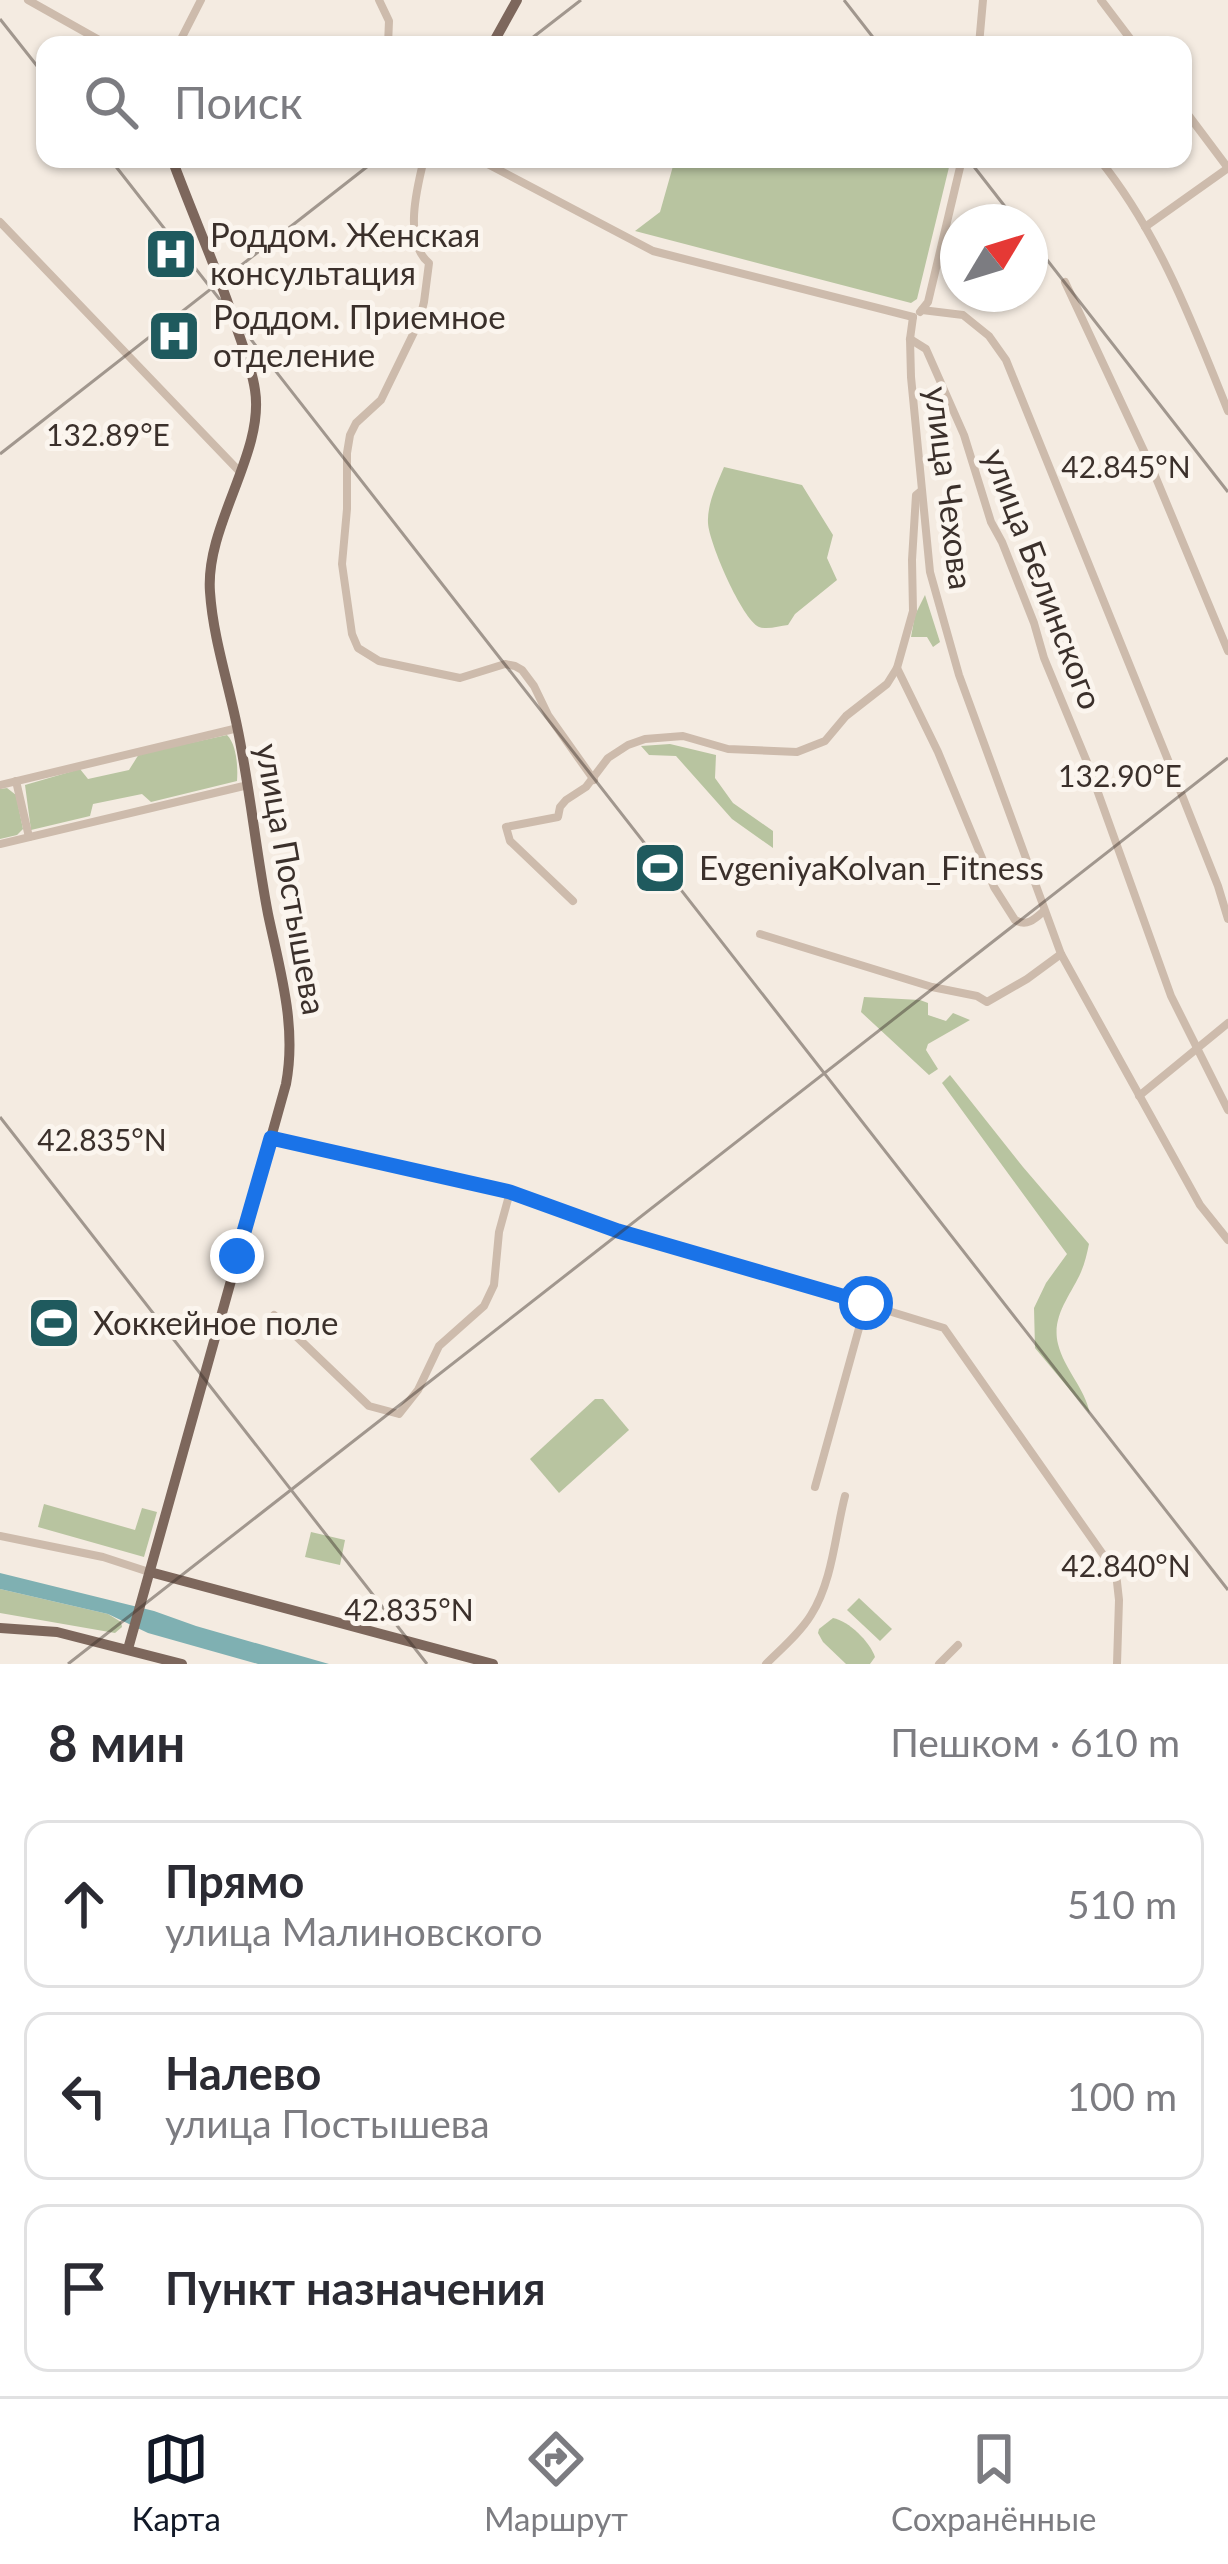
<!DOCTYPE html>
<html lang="ru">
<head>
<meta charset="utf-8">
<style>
	body { margin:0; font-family:Lato,sans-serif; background:#f7f7f7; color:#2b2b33 }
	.compass { position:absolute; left:940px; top:204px; width:108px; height:108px; border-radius:50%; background:#fff; box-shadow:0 3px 9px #0004; rotate:52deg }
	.stop { position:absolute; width:36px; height:36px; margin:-27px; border:9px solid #1a73e8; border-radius:50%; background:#fff }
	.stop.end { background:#1a73e8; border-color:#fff; box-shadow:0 3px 12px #0008 }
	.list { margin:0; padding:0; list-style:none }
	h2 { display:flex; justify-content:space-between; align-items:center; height:156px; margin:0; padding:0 48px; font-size:51px }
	h2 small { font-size:39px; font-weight:400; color:#7c7c81 }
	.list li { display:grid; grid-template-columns:78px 1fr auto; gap:36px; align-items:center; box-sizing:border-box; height:168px; margin:0 24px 24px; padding:0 24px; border:3px solid #e1e1e2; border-radius:24px }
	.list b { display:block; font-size:45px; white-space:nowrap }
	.list p { margin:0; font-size:39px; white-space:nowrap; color:#7c7c81 }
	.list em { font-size:39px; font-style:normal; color:#7c7c81 }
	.icon { flex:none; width:66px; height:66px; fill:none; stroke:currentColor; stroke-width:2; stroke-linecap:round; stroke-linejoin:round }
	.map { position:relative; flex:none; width:1228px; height:1664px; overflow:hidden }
	.search { position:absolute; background:#fff; box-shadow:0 3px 9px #0004; left:36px; right:36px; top:36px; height:132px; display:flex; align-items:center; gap:30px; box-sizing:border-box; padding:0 42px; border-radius:24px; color:#7c7c81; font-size:45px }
	.sheet { height:732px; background:#fff }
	nav { display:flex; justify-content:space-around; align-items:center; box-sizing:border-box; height:168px; border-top:3px solid #e1e1e2; background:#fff; font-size:33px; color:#7c7c81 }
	nav a { display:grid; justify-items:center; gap:6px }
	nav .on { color:#111827 }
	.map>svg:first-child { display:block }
	.green { fill:#b8c4a0 }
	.water { fill:#7fb0b2 }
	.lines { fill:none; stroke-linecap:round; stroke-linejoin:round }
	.minor { stroke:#cdbbac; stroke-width:8 }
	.major { stroke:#7d675c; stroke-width:10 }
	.route { stroke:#1a73e8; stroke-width:15 }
	.ticks { fill:none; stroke:#3b302b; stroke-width:3; stroke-opacity:0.45 }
	.labels { text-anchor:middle; stroke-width:10; stroke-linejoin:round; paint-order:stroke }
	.poi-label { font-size:33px; fill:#3b302b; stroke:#fbf5ee; text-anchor:start }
	.street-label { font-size:33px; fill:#3b302b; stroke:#fbf5ee }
	.ticks-label { font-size:30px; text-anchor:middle; fill:#3b302b; stroke:#fbf5ee; stroke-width:10; stroke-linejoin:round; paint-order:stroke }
</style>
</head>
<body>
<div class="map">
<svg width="1228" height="1664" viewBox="0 0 1228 1664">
	<rect width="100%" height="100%" fill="#f4ebe1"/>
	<g class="green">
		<path d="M675,159h276l-34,140 -6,4 -276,-72 25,-19z"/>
		<path d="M724,467l78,18 31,50 -6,23 10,22 -42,34 -7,11c-9,1 -20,5 -29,2 -17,-8 -50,-84 -51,-104 -1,-19 9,-39 16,-56z"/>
		<path d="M925,595l15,47 -7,5 -6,-10h-16l4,-22z"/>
		<path d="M227,735c10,10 11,33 10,46l-86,21 -9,-8 -49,10 -3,12 -59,14 -6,-45 55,-16 8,10 41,-9 10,-16z"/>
		<path d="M670,744l46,11 -1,23 18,25 40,28v17l-41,-29 -56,-63 -27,-1 -8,-9z"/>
		<path d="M7,788l9,7 7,34 -6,6 -17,4v-50z"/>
		<path d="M864,997l56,3 8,3v12l18,6 7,-8 17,7 -42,24 -2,6 12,19 -9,6 -68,-63z"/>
		<path d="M950,1075l73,92 66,77c-2,9 -4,19 -8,28 -10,23 -30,44 -23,72 6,25 27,44 32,70l-55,-66 -1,-40 12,-25 21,-29 -125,-171z"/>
		<path d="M66,1309l4,1 4,9 -1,5 -34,15 -6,-3 -3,-7 2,-5z"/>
		<path d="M595,1399h8l26,31 -70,63 -29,-34z"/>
		<path d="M44,1504l91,26 7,-22 15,4 -13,45 -106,-30z"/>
		<path d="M311,1532l34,8 -5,25 -35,-8z"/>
		<path d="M0,1589l108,25 13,8 1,5 -7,6 -115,-20z"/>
		<path d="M859,1598l33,31 -12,12 -33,-31z"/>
		<path d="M833,1618c16,3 37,24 42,39l-5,7h-24l-23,-22 -5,-9 1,-4z"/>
	</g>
	<path class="water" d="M0,1573l154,38 42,15 133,38h-71l-110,-31 -40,-19 -108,-25z"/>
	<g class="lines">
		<g class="minor">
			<path d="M28,0l80,45"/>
			<path d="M379,0l10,21 -1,24"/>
			<path d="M1101,0l34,45"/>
			<path d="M178,45l23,-45"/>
			<path d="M979,45l4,-45"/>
			<path d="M1183,108l45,60"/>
			<path d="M424,159c-7,28 -21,83 5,104l-5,39 -5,20 -38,78 -25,23 -6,12 -3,18v56l-5,55 10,70 6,14 21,13 81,17 45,-14 10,2 7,4 12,16 14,29 46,65"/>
			<path d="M478,159l175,92 260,66"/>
			<path d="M1099,159c60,74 94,165 129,252"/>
			<path d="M0,222l239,249"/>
			<path d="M1145,227l83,-59"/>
			<path d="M1065,282l86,184 77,185"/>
			<path d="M922,310l41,5 26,21 17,24 162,400 50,126 10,33"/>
			<path d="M920,312l8,-10 34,-143"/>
			<path d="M913,317l-3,22 1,38 19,195 29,103 102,279 139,251 28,35"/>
			<path d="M910,339l16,10 38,86 27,87 11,20 32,81 10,35 43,104 84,234 57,114"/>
			<path d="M897,668l41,84 56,135 21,33c12,7 20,-1 29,-9"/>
			<path d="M16,781l13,56"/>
			<path d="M0,785l238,-57"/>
			<path d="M0,844l248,-59"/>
			<path d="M573,901l-63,-60 -4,-14 52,-10 2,-10 6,-7 20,-13 22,-29 20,-13 17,-6 38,-3 45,13 69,3 28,-11 21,-25 41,-32 10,-16 16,-57 -1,-51 4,-65 5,-4"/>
			<path d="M760,934l172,53 45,9 10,6 40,-23 34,-25"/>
			<path d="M1139,1096l89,-73"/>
			<path d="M271,1138l239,54 108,39 68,18 258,79 172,245 3,27 -2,64"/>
			<path d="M274,1315l95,91 30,8 19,-24 21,-44 45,-40 10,-21 5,-53 11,-40"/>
			<path d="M815,1487l51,-184"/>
			<path d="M0,1536l103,21 46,15"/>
			<path d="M766,1664c15,-15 34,-31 45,-49 22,-35 24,-81 34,-119"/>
			<path d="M939,1664l19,-19"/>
		</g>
		<g class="major">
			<path d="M492,45l25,-45"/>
			<path d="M150,1572l343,92"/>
			<path d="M0,1628l57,4 125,32"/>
			<path d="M128,1649l158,-565c11,-58 -6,-113 -18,-170 -12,-62 -18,-126 -31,-188 -9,-44 -24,-89 -27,-134 -5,-67 55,-139 45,-202 -3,-21 -11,-41 -18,-61 -19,-58 -44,-113 -65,-170"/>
		</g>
	</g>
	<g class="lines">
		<path class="route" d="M237,1256l34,-118 239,54 108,39 248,72"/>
	</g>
	<path class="ticks" d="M844,0l35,45M0,19l45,57M523,45l58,-45M110,159l1118,1431M968,159l49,63M1030,238l198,254M0,454l377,-295M0,1117l427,547M68,1664l1160,-906"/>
	<defs>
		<g id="hospital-square" transform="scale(2.7)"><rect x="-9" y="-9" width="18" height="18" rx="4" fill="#1f5a5e" stroke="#fbf5ee"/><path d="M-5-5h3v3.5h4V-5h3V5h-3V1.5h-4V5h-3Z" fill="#fff"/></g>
		<g id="stadium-square" transform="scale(2.7)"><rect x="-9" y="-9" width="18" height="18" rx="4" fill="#1f5a5e" stroke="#fbf5ee"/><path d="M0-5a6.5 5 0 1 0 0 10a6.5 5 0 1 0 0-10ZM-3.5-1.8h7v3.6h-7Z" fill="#fff"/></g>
	</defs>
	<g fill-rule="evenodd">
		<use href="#hospital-square" x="171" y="254"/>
		<use href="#hospital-square" x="174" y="336"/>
		<use href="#stadium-square" x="660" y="868"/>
		<use href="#stadium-square" x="54" y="1323"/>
	</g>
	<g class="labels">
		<g class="poi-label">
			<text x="210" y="247">Роддом. Женская<tspan x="210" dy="38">консультация</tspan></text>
			<text x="213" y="329">Роддом. Приемное<tspan x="213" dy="38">отделение</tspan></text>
			<text x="699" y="880">EvgeniyaKolvan_Fitness</text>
			<text x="93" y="1335">Хоккейное поле</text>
		</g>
		<g class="street-label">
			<text transform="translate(949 488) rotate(83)" y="12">улица Чехова</text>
			<text transform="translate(1043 579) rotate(69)" y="12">улица Белинского</text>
			<text transform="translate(291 879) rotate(80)" y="12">улица Постышева</text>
		</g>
	</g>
	<g class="ticks-label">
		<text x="108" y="446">132.89°E</text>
		<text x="1126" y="478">42.845°N</text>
		<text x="1120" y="787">132.90°E</text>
		<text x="102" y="1151">42.835°N</text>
		<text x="1126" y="1577">42.840°N</text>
		<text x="409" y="1621">42.835°N</text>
	</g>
</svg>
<svg class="compass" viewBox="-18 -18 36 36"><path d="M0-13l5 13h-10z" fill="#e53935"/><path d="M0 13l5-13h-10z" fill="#7c7c81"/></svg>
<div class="stop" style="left:866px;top:1303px"></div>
<div class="stop end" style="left:237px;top:1256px"></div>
<div class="search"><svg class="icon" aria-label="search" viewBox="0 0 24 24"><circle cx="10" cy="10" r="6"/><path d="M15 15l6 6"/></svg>Поиск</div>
</div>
<section class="sheet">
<h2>8 мин<small>Пешком · 610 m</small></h2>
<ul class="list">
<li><svg class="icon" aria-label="ahead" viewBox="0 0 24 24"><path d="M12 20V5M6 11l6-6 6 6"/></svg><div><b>Прямо</b><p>улица Малиновского</p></div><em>510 m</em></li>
<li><svg class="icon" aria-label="left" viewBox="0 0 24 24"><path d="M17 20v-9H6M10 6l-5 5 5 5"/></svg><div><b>Налево</b><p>улица Постышева</p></div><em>100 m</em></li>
<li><svg class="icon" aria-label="arrive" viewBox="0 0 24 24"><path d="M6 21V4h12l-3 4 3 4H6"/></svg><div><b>Пункт назначения</b></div></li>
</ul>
</section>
<nav>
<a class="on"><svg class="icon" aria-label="map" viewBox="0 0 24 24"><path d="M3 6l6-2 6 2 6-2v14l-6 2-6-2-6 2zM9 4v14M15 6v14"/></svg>Карта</a>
<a><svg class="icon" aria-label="directions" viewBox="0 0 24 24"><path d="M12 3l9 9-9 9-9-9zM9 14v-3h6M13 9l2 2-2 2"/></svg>Маршрут</a>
<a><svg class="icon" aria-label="saved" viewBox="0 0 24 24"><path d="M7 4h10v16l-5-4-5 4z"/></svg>Сохранённые</a>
</nav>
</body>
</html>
